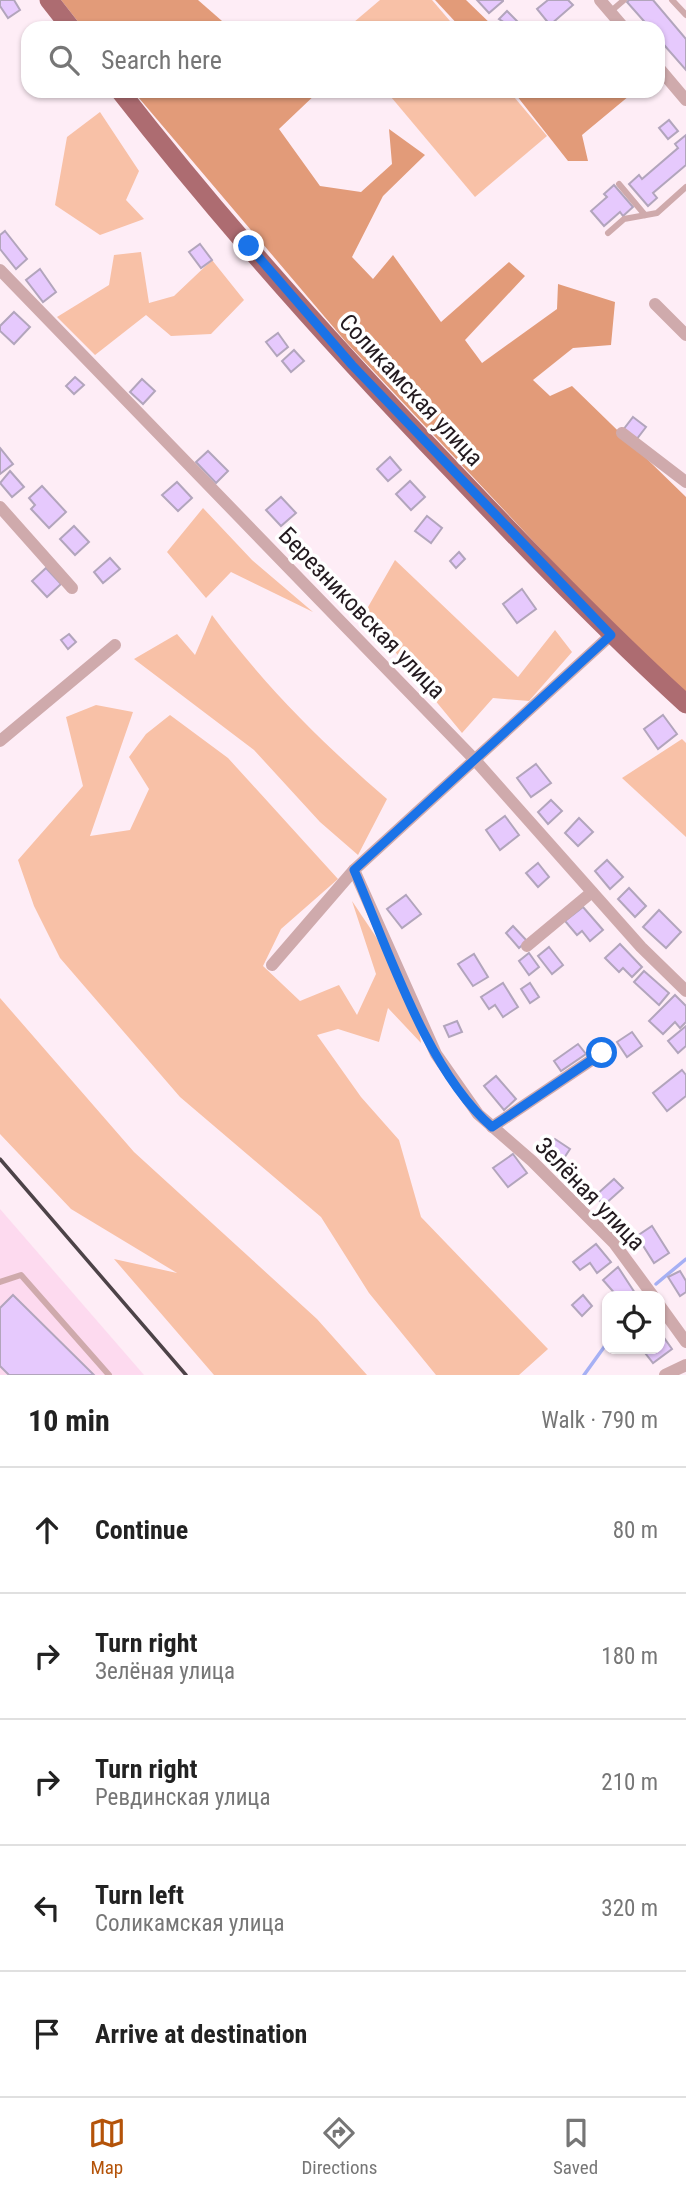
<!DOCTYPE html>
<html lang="en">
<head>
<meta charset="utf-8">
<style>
	body { margin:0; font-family:"Roboto Condensed",sans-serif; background:#f6f6f6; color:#222 }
	.controls { position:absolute; right:21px; bottom:21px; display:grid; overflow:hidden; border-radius:14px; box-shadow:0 2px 5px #0004 }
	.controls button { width:63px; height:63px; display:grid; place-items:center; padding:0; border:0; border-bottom:2px solid #e0e0e0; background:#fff; color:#222; font:35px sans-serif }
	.stop { position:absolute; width:21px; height:21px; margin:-16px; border:5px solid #1a73e8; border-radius:50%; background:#fff }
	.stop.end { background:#1a73e8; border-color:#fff; box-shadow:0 2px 7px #0008 }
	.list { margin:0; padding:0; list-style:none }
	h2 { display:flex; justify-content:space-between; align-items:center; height:91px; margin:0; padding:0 28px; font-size:30px }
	h2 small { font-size:23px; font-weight:400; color:#767676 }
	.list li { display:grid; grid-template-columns:46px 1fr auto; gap:21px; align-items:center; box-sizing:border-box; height:126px; padding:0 28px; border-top:2px solid #e0e0e0 }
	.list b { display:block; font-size:26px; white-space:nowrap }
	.list p { margin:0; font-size:23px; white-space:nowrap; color:#767676 }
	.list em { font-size:23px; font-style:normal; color:#767676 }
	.icon { flex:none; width:38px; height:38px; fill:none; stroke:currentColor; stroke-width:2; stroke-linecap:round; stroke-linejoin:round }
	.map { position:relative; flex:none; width:686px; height:1375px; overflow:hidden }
	.search { position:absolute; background:#fff; box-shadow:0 2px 5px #0004; left:21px; right:21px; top:21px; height:77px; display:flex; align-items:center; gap:18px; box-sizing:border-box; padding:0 24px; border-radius:21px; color:#767676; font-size:26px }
	.sheet { height:721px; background:#fff }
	nav { display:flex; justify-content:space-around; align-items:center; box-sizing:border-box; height:98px; border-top:2px solid #e0e0e0; background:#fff; font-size:19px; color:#767676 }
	nav a { display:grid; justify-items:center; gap:4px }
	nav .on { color:#b45309 }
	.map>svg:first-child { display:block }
	.built { fill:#fddaef }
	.green { fill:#f8c1a7 }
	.forest { fill:#e29b79 }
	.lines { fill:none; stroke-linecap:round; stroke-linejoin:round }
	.stream { stroke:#a6b0f4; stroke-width:3.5 }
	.building { fill:#e6c9fd; stroke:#b2a5bc; stroke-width:2 }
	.service { stroke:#cfaaac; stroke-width:6 }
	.minor { stroke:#cfaaac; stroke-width:12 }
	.primary { stroke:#ad6c71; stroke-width:19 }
	.rail { stroke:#4d4348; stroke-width:3.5 }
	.route { stroke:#1a73e8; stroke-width:9 }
	.labels { text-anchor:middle; stroke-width:7; stroke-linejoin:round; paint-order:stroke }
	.street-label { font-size:24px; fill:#231a1f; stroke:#fff }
</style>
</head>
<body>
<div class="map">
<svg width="686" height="1375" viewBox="0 0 686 1375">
	<rect width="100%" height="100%" fill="#feedf6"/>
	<path class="built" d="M0,1209l144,166h-144z"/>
	<g class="green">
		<path d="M380,0h52l24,28h-109z"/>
		<path d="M386,91h123l38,45 -72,61z"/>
		<path d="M100,112l39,59 -13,29 18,19 -44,16 -45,-30 12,-68z"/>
		<path d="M141,252l8,51 25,-7 38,-36 32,40 -33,34 -40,2 -25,-21 -51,40 -38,-38 52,-32 5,-30z"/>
		<path d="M203,508l49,52 61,52 -82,-40 -25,26 -39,-46z"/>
		<path d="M395,560l123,117 37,-47 17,22 -43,49 -36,-3 -31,35 -98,-119z"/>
		<path d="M212,615c51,69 110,128 175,184l-29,56 -38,-33 -66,-72 -120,-91 43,-25 18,21z"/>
		<path d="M96,705l37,7 -43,124 40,-6 19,-41 -20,-32 17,-23 24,-19 58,43 110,121 -57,50 -18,37 37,35 39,-16 18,30 19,-41 -24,-73c30,45 62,88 69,142l-33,-35 -9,34 -41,-13 -21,6 44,62 38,43 22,77 127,132 -29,26h-83l-67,-82 -48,-76 -141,-120 -120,-139 -26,-52 -16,-46 65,-74 -17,-69z"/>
		<path d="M682,739l4,4v94l-64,-59z"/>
		<path d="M0,998l134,154 183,167 50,56h-153l-100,-116 63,14 -106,-64 -71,-75z"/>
	</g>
	<g class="forest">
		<path d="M61,0h137l32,28h-147z"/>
		<path d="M435,0h31l29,28h-34z"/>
		<path d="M133,91h186l-40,38 41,57 41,6 31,-28 -3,-35 36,26 -42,41 -31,61 21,22 20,-24 48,67 68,-60 16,14 -60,64 17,23 75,-54 1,-25 57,18 -4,43 -38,3 -40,32 17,16 22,-10 114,111v197l-71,-66 -269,-286z"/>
		<path d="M513,91h122l-53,44 6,26h-20z"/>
	</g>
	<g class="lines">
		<g class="stream">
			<path d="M656,1284l30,-25"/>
			<path d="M584,1375l23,-32"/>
		</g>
	</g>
	<g class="building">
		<path d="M0,0h14l6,10 -12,8 -8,-12z"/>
		<path d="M477,0h26v1l-14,12z"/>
		<path d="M548,0h20l5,5 -23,20 -13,-16z"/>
		<path d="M629,0h24l33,39v31l-28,-32v-10h-8l-23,-26z"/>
		<path d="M507,11l11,11 -5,6 -14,-9z"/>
		<path d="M669,120l9,11 -10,8 -9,-11z"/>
		<path d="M686,135v30l-33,28 4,5 -9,8 -19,-22 10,-9 3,4 36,-31 -3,-4z"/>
		<path d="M614,185l19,22 -10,9 -3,-4 -16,14 -13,-15 16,-14 -3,-3z"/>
		<path d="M5,231l22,28 -11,10 -16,-20v-14z"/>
		<path d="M200,244l12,16 -11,8 -12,-16z"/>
		<path d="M40,269l16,23 -13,10 -17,-22z"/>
		<path d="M14,312l16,15 -16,17 -14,-13v-5z"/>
		<path d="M278,333l10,14 -11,9 -11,-14z"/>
		<path d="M294,350l10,11 -13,11 -9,-11z"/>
		<path d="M75,377l9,8 -10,9 -8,-8z"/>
		<path d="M142,379l13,12 -12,13 -13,-12z"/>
		<path d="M633,417l13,10 -10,13 -13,-10z"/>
		<path d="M0,448l13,16 -13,10z"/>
		<path d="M208,451l20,20 -12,12 -20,-21z"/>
		<path d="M390,457l11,13 -13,11 -11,-12z"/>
		<path d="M10,471l14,16 -12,10 -12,-14z"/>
		<path d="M410,481l15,16 -14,13 -15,-16z"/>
		<path d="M177,482l15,16 -14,13 -16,-16z"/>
		<path d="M42,486l24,26 -17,16 -18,-19 4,-4 -6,-7z"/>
		<path d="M281,497l15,16 -15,13 -15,-16z"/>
		<path d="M427,516l15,12 -11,15 -16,-12z"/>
		<path d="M74,526l15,16 -14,13 -15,-16z"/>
		<path d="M459,552l6,7 -9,9 -6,-7z"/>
		<path d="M110,558l10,11 -17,14 -9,-11z"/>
		<path d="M46,568l15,16 -14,13 -15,-16z"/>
		<path d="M522,589l14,20 -19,14 -14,-19z"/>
		<path d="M69,634l7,8 -8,7 -7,-9z"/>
		<path d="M663,715l14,19 -19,15 -14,-20z"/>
		<path d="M536,764l15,19 -20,14 -14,-19z"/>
		<path d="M551,800l11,11 -14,13 -10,-12z"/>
		<path d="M505,816l14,19 -19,15 -14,-20z"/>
		<path d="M579,818l14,14 -15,14 -13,-13z"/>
		<path d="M607,860l16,17 -13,12 -15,-18z"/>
		<path d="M538,863l11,14 -11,10 -12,-14z"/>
		<path d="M629,888l17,18 -11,11 -17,-18z"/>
		<path d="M406,895l15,19 -19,14 -15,-19z"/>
		<path d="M583,907l20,23 -13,11 -8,-10 -5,4 -12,-14z"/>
		<path d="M659,910l22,22 -15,16 -23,-21z"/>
		<path d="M513,926l14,15 -8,7 -13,-15z"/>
		<path d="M620,944l22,23 -10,10 -9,-9 -4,4 -14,-14z"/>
		<path d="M549,947l14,18 -11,9 -14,-18z"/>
		<path d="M529,953l10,14 -10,8 -10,-14z"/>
		<path d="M474,954l14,23 -15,9 -15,-22z"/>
		<path d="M644,971l25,22 -10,12 -25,-23z"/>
		<path d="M503,983l15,24 -15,10 -8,-12 -6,4 -8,-12z"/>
		<path d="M530,983l9,14 -9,6 -9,-14z"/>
		<path d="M675,995l11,11v16l-6,6 -5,-6 -12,12 -14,-13z"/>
		<path d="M457,1021l5,11 -13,5 -5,-11z"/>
		<path d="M686,1026v20l-8,7 -10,-12z"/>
		<path d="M632,1032l10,14 -15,11 -10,-15z"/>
		<path d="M578,1044l8,10 -25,17 -7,-10z"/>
		<path d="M682,1070l4,5v21l-19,15 -14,-18z"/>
		<path d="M496,1076l20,23 -12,11 -20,-24z"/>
		<path d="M555,1139l15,10 -8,12 -15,-11z"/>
		<path d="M513,1154l14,19 -19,14 -15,-19z"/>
		<path d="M614,1179l9,9 -19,17 -9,-9z"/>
		<path d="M652,1226l17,27 -15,10 -17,-27z"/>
		<path d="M596,1244l15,18 -14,11 -7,-10 -10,7 -7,-8z"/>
		<path d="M618,1267l17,26 -4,3h-14l-14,-16z"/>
		<path d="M680,1271l6,10v11l-6,4 -12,-19z"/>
		<path d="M13,1295l81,80h-85l-9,-9v-58z"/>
		<path d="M583,1295l9,11 -10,10 -10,-11z"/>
		<path d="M660,1332l12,17 -19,14 -11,-14h18z"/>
	</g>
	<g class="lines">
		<g class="service">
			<path d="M672,0l14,15"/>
			<path d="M610,12l14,-12"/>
			<path d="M619,184l26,31"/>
			<path d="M608,233l16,-14 33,-6 29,-26"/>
			<path d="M0,1282l21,-7 88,100"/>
		</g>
		<g class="minor">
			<path d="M600,0l24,28"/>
			<path d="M658,67l28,33"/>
			<path d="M0,270l475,490 166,187 45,44"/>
			<path d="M655,304l31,31"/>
			<path d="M622,433l64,49"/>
			<path d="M0,507l72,81"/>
			<path d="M0,741l115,-96"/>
			<path d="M354,870l82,184 42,60 54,47 82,82 39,53"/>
			<path d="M527,946l65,-54"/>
			<path d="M272,965l82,-95 257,-235"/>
			<path d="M492,1127l110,-74"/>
			<path d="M660,1306l26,36"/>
			<path d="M665,1375l21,-10"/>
		</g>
		<g class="primary">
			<path d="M49,0l22,28"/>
			<path d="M120,91c103,132 215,257 331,378 76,80 153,160 235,235"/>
		</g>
		<path class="rail" d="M0,1159l186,216"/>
	</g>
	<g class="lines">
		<path class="route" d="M249,246l103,119 259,270 -257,235c34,79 73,201 138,257l110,-74"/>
	</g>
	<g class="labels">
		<g class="street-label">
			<text transform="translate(411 390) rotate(47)" y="8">Соликамская улица</text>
			<text transform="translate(362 613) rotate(46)" y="8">Березниковская улица</text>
			<text transform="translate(590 1194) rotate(46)" y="8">Зелёная улица</text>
		</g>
	</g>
</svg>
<div class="controls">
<button><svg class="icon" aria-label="locate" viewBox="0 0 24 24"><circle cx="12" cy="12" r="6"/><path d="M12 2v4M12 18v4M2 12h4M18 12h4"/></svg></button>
</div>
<div class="stop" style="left:602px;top:1053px"></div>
<div class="stop end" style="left:249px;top:246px"></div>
<div class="search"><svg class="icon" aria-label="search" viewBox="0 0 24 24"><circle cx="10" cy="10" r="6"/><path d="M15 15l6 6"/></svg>Search here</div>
</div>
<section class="sheet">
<h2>10 min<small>Walk · 790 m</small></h2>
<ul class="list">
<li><svg class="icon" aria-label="ahead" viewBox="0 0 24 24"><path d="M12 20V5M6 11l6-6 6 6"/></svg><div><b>Continue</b></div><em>80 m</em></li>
<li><svg class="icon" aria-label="right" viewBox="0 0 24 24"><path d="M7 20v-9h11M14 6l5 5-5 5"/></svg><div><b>Turn right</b><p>Зелёная улица</p></div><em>180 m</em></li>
<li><svg class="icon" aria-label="right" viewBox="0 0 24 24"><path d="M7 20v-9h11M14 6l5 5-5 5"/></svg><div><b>Turn right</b><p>Ревдинская улица</p></div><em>210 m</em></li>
<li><svg class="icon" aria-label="left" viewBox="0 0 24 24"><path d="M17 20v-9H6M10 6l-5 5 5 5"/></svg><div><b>Turn left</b><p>Соликамская улица</p></div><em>320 m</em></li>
<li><svg class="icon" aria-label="arrive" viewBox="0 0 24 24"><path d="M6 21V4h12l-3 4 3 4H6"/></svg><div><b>Arrive at destination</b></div></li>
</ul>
</section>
<nav>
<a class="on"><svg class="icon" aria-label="map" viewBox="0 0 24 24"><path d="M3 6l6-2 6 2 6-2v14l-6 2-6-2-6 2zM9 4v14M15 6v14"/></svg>Map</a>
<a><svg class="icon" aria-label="directions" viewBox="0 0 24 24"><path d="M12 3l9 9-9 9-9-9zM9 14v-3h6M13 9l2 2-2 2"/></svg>Directions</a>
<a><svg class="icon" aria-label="saved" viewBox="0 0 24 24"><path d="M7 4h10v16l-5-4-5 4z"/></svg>Saved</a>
</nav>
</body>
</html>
